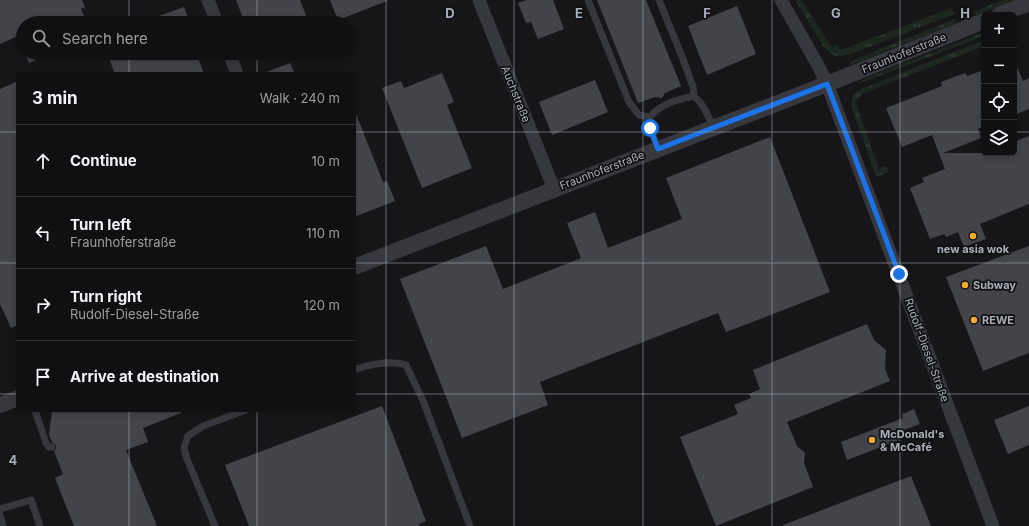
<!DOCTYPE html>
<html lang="en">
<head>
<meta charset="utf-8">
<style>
	body { margin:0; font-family:Inter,sans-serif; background:#19191b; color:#f1f3f6 }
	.controls { position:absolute; right:12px; top:12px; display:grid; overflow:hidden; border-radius:6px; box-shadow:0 2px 6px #0003 }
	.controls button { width:36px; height:36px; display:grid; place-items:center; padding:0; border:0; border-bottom:1px solid #303032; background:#101012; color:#f1f3f6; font:20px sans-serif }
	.stop { position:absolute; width:12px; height:12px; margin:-9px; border:3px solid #1a73e8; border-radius:50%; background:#fff }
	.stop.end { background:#1a73e8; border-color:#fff; box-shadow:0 1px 4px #0008 }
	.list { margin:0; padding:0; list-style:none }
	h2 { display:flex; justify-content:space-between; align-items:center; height:52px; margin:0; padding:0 16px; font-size:17px }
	h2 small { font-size:13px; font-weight:400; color:#9c9d9f }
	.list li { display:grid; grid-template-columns:26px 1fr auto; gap:12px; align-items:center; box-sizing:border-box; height:72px; padding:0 16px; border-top:1px solid #303032 }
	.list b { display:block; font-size:15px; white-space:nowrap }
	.list p { margin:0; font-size:13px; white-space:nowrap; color:#9c9d9f }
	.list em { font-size:13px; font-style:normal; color:#9c9d9f }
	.icon { flex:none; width:22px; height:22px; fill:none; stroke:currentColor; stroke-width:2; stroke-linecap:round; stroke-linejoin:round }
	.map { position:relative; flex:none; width:1029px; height:526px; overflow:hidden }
	.search { position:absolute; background:#101012; box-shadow:0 2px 6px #0003; left:16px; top:16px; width:340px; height:44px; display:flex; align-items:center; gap:10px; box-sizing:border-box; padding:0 14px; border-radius:22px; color:#9c9d9f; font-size:15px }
	.panel { position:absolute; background:#101012; box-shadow:0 2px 6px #0003; left:16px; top:72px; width:340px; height:340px; border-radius:6px }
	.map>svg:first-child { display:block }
	.grass { fill:url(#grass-tufts) }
	.building { fill:#424449 }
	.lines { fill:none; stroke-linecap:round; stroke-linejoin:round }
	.service { stroke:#37383e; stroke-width:7 }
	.minor { stroke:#37383e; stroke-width:13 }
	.tertiary { stroke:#37383e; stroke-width:16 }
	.route { stroke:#1a73e8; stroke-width:5 }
	.grid { fill:none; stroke:#a8aeb9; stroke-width:1; stroke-opacity:0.55 }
	.poi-dot { fill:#fbab2c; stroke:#111113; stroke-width:1.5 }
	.labels { text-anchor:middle; stroke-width:3.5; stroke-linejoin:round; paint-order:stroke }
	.street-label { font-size:11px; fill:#a8aeb9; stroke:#111113 }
	.poi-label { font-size:11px; font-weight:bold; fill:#a8aeb9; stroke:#111113; text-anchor:start }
	.grid-label { font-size:13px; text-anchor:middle; font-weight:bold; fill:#a8aeb9; stroke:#111113; stroke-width:3.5; stroke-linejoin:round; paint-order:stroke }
</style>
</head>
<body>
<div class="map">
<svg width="1029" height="526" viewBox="0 0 1029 526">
	<defs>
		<pattern id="grass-tufts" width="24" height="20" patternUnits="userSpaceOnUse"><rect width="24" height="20" fill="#1e271f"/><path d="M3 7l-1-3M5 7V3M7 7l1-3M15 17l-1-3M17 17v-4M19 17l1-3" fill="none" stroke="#3c443d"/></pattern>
	</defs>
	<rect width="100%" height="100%" fill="#161618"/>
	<g class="grass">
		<path d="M795,0h6l30,46 2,1 5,-3 3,6 111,-42 2,6 -100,39c-14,4 -20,6 -30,-6z"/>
		<path d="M1003,0h12l-39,15 -3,-3z"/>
		<path d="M955,19l1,4 -106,42 -1,-2 2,-2z"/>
		<path d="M984,32v4l-126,48 8,-6z"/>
		<path d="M984,40v6l-120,47c-6,4 -8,6 -7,13l22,63 7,-3 3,6 -13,5 -24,-69c-2,-11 2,-16 12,-20z"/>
	</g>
	<g class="building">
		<path d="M0,0h82l3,7 -4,2 6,14h-64v22l-5,-11v2l-18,8z"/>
		<path d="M236,0h64l9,23h-64z"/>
		<path d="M330,0h57v1l-49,19z"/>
		<path d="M527,0h26l11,29 -26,10 -7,-17 -5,1 -8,-20z"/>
		<path d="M597,0h49l35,86 -16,7 -3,5 -7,-1 -17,6z"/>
		<path d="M737,6l19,48 -49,21 -19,-49z"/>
		<path d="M184,7l6,16h-48v-1z"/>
		<path d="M25,53h28l-24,10z"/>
		<path d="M107,53h89l8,21h-89z"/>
		<path d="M1014,60l9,21 6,-3v31l-15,6z"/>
		<path d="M290,63l5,11h-31v-1z"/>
		<path d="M984,70v56l-6,3 3,9 -38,15h71v-11l15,-6v68l-49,20 6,15 -22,8 -6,-15 -12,5 -2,-3 -14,5 -20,-51 14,-6 -2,-4 23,-9 -13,-34 -30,12 -16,-39 56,-22 -1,-4 24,-9 2,3z"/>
		<path d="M442,73l12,29 -7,3 25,63 -50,20 -40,-100 19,-7 3,7z"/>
		<path d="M595,80l13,32 -56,23 -13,-33z"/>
		<path d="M18,81v244l-7,3 -11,-24v-215z"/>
		<path d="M354,109l29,73 4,-1 8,20 -41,16z"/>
		<path d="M770,137l60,155 -104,40 -8,-19 -178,69 8,23 -86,33 -62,-159 86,-33 17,43 78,-31 -14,-35 28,-11 13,36 74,-29 -16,-41z"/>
		<path d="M1029,246v107l-46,18 -37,-94z"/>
		<path d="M867,324l7,16 12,10 -1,19 5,12 -103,41 10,24 8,7 -1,10 9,24 -97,39 -36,-89 58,-23 -4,-9 17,-7 -2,-4 11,-5 -7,-19z"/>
		<path d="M382,406l44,115 -7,3 1,2h-171l-24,-61z"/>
		<path d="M1029,406v39l-21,9 -14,-34z"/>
		<path d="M914,409l6,15 -19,7 3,7 -57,22 -6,-18 62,-24 -1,-4z"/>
		<path d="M52,410h136l-45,18 5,14 -22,8 31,76h-83l-19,-48 8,-4 -9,-23 2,-2v-4l-4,-3 -3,-7z"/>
		<path d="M911,476l20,50h-148v-1z"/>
	</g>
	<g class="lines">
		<g class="service">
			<path d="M588,0l41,102 10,13 11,2"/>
			<path d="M659,0l24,59 10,28 1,9"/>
			<path d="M658,149l-8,-22v-10c12,-14 26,-17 44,-21 10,9 14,19 19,32"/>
			<path d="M354,370c16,-6 35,-10 52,-5l18,38 46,123"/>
			<path d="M35,410l11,33 3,4h3"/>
			<path d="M0,509l31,-9 9,26"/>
			<path d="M0,515l3,11"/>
			<path d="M215,526l-28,-67 -3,-11 4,-12 15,-10 43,-16"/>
		</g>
		<g class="minor">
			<path d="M208,0l9,23"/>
			<path d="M479,0l75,189"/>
			<path d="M781,0l39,69 7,15 166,442"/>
			<path d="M229,53l8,21"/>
		</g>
		<g class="tertiary">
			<path d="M999,15l30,-12"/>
			<path d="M354,267l473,-183 157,-63"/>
			<path d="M0,405l18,-7"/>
		</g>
	</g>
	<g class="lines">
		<path class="route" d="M650,128l8,21 169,-65 72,190"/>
	</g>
	<path class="grid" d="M129,0v23M257,0v23M386,0v526M514,0v526M643,0v526M772,0v526M900,0v526M129,53v21M257,53v21M0,132h18M354,132h630M1014,132h15M0,263h18M354,263h675M0,394h18M354,394h675M129,410v116M257,410v116"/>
	<g class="poi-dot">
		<circle cx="973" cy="236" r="4"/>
		<circle cx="965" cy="285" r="4"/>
		<circle cx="974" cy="320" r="4"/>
		<circle cx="872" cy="440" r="4"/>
	</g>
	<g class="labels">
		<g class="street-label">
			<text transform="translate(904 53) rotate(-22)" y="4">Fraunhoferstraße</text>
			<text transform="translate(516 94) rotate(68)" y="4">Auchstraße</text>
			<text transform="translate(602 170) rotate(-21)" y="4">Fraunhoferstraße</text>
			<text transform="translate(927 350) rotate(70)" y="4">Rudolf-Diesel-Straße</text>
		</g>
		<g class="poi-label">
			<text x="973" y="253" text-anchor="middle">new asia wok</text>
			<text x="973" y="289">Subway</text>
			<text x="982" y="324">REWE</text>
			<text x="880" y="438">McDonald's<tspan x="880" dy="13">&amp; McCafé</tspan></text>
		</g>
	</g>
	<g class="grid-label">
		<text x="450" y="18">D</text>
		<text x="579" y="18">E</text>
		<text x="707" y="18">F</text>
		<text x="836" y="18">G</text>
		<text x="965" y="18">H</text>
		<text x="13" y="465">4</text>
	</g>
</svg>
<div class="controls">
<button>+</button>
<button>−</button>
<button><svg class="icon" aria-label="locate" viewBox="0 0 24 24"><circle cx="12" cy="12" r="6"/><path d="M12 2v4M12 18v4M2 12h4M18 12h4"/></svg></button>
<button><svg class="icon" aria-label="layers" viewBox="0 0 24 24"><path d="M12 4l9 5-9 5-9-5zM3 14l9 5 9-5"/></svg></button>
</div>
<div class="stop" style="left:650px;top:128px"></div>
<div class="stop end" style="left:899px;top:274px"></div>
<div class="search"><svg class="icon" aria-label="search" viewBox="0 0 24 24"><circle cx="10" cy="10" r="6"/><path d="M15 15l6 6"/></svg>Search here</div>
<section class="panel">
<h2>3 min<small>Walk · 240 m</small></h2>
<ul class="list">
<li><svg class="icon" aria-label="ahead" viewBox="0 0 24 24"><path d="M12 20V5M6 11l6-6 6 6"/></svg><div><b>Continue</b></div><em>10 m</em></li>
<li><svg class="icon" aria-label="left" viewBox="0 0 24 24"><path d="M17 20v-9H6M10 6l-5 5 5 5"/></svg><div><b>Turn left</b><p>Fraunhoferstraße</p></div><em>110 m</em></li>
<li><svg class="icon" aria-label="right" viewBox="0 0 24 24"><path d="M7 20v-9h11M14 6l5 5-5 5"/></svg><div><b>Turn right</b><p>Rudolf-Diesel-Straße</p></div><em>120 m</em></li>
<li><svg class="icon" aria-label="arrive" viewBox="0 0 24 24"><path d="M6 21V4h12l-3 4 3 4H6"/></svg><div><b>Arrive at destination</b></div></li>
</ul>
</section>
</div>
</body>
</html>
